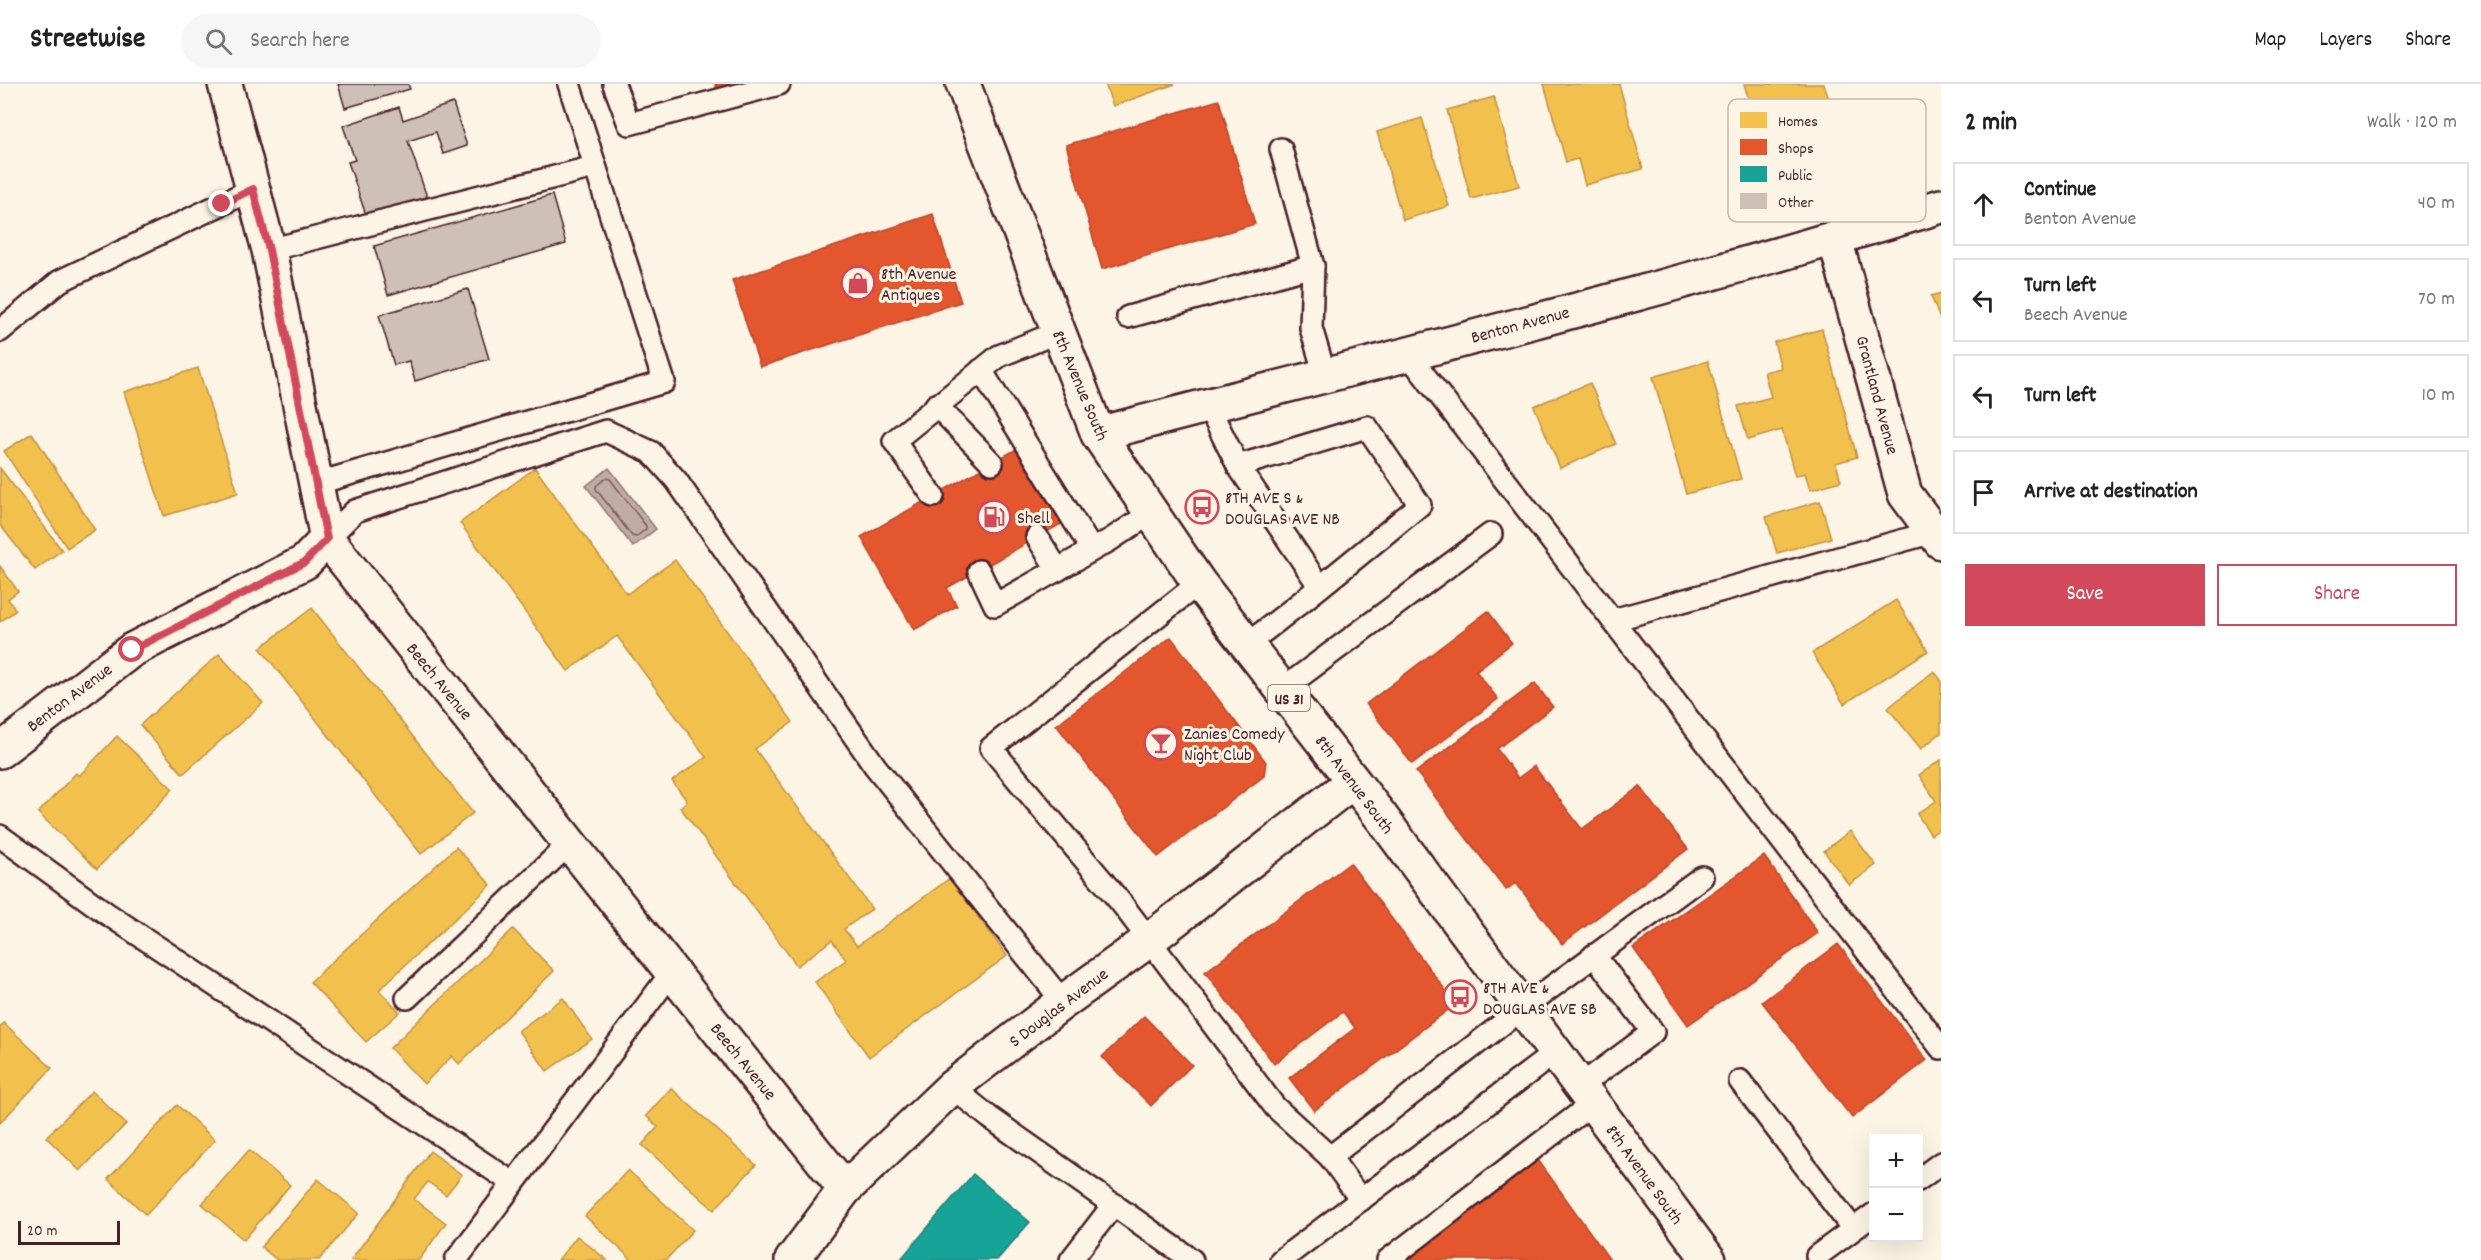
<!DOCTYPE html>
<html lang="en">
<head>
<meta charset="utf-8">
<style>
	body { margin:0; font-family:Dekko,sans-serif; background:#f6f6f6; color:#222 }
	.controls { position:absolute; right:18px; bottom:18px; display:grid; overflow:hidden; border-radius:0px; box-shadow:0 6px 24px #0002 }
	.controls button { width:54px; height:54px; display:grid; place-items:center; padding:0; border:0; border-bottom:2px solid #e0e0e0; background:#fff; color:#222; font:30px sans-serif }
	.scale { position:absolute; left:18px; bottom:15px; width:102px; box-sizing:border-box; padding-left:6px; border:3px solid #4a1f2b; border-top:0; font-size:16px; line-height:21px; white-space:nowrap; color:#4a1f2b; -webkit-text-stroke:4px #fcf5e5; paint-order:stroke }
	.stop { position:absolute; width:18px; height:18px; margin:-14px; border:4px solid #d1495b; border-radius:50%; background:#fff }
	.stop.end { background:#d1495b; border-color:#fff; box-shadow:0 2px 6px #0008 }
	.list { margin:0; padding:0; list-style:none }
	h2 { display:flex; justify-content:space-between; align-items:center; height:78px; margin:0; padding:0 24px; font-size:26px }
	h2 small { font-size:20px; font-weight:400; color:#767676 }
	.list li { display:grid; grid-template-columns:39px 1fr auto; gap:18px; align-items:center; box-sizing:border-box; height:84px; margin:0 12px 12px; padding:0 12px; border:2px solid #e0e0e0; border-radius:0px }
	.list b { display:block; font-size:22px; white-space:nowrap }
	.list p { margin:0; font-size:20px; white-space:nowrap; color:#767676 }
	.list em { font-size:20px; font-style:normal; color:#767676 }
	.actions { display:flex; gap:12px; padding:18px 24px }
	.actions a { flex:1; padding:14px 0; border:2px solid #d1495b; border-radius:0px; text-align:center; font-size:21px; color:#d1495b }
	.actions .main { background:#d1495b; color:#fff }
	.icon { flex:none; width:33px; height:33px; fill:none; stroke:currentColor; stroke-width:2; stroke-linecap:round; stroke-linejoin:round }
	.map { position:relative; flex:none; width:1941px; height:1176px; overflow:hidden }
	header { display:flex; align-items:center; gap:36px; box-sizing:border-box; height:84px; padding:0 30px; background:#fff; border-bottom:2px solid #e0e0e0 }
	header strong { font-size:28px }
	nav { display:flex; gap:33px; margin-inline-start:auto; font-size:21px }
	.search { width:420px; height:54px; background:#f6f6f6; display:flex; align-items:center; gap:15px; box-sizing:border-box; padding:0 21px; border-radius:33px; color:#767676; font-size:22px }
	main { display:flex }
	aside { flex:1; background:#fff }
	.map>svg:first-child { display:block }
	.water { fill:#c0aca5; stroke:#917474; stroke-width:1.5 }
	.homes { fill:#f2c14e; stroke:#c09044; stroke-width:1.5 }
	.shops { fill:#e4572e; stroke:#b6462d; stroke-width:1.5 }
	.public { fill:#17a398; stroke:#267b77; stroke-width:1.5 }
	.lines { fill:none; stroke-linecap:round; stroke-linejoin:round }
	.shore { stroke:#79575c; stroke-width:1.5 }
	.building { fill:#cfc0b7; stroke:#4a1f2b; stroke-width:1.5 }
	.service-casing { stroke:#4a1f2b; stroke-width:26 }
	.minor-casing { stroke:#4a1f2b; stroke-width:38 }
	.primary-casing { stroke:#4a1f2b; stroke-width:38 }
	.service { stroke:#fcf5e5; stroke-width:21 }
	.minor { stroke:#fcf5e5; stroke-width:33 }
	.primary { stroke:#fcf5e5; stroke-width:33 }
	.route { stroke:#d1495b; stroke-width:8 }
	.labels { text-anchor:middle; stroke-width:6; stroke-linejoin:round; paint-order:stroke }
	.shield { fill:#fcf5e5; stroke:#7f5f63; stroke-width:1.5 }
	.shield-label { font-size:16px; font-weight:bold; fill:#4a1f2b }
	.poi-label { font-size:18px; fill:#4a1f2b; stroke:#fcf5e5; text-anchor:start }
	.street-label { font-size:18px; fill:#4a1f2b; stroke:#fcf5e5 }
	.key { fill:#fcf5e5; stroke:#c7b5ad; stroke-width:1.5 }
	.key-label { font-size:16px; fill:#4a1f2b }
</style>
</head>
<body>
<header>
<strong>Streetwise</strong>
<div class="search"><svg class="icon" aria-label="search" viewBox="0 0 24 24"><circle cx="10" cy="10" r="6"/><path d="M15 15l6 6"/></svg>Search here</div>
<nav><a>Map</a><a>Layers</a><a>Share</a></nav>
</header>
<main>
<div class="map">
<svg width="1941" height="1176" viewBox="0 0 1941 1176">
	<rect width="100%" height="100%" fill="#fcf5e5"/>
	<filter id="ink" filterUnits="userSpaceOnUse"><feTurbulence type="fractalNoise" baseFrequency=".0167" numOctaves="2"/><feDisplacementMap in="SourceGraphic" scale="12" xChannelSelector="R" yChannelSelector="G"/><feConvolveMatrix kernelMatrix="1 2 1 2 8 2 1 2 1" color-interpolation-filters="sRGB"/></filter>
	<g filter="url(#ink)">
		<path class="water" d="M609,384l47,61 -23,18 -47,-61z"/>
		<g class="homes">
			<path d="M1105,0h70l-62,22z"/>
			<path d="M1544,0h75l24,85 -58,16 -7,-26 -12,3z"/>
			<path d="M1744,0h80l8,25 -73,23z"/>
			<path d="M1494,13l25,89 -48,13 -24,-89z"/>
			<path d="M1422,34l27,88 -46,14 -26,-88z"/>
			<path d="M1941,209v29l-10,-26z"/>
			<path d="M1822,245l35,128 -21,6 5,18 -31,9 -5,-17 -10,3 -13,-46 -34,10 -10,-34 33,-9 -7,-25 17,-4 -7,-26z"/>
			<path d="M1708,277l33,118 -55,15 -33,-117z"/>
			<path d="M198,284l40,125 -74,23 -40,-124z"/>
			<path d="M1590,299l26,61 -56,24 -26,-62z"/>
			<path d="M32,349l63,97 -28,18 -63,-97z"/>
			<path d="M0,384l62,82 -27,20 -35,-45z"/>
			<path d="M535,384l92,126 48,-34 118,162 -38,27 117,160 -28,20 13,17 93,-68 57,78 -138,101 -54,-75 31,-22 -14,-20 -35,26 -117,-159 7,-6 -15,-20 34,-24 -89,-121 -49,35 -108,-148z"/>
			<path d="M1820,417l11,37 -54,15 -11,-36z"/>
			<path d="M0,482l18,25 -10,8 8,11 -16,12z"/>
			<path d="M1896,516l32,51 -84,53 -32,-51z"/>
			<path d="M312,524l161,205 -52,41 -161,-206z"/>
			<path d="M219,570l44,49 -80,71 -43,-49z"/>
			<path d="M1934,587l7,9v53l-20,16 -33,-41z"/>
			<path d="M117,652l56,53 -76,80 -59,-56 38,-40 3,3z"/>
			<path d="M1941,676v68l-10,7 -14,-21 19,-13 -17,-26z"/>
			<path d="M1850,747l26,34 -27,20 -25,-34z"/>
			<path d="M456,763l35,38 -112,105 21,22 -34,30 -56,-60z"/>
			<path d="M513,845l41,42 -95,93 -7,-8 -28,28 -34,-36z"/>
			<path d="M563,914l29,41 -45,32 -29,-40z"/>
			<path d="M4,939l48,45 -52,55v-96z"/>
			<path d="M671,1004l85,77 -42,45 -72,-65 16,-18 -12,-11z"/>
			<path d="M92,1007l34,33 -46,47 -34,-34z"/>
			<path d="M177,1021l38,35 -69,75 -38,-36z"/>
			<path d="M249,1066l41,35 -46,55 -42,-36z"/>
			<path d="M430,1067l32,24 -16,20 -18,-13 -14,17 32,24 -27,37h-68z"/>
			<path d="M628,1086l65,60 -27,30h-34l-47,-44z"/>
			<path d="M318,1095l41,34 -40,47h-42l-16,-13z"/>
			<path d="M577,1152l30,24h-49z"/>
		</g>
		<g class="shops">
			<path d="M715,0h29l-26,9z"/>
			<path d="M1219,16l36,124 -153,45 -36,-124z"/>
			<path d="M933,130l28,88 -201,65 -28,-87z"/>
			<path d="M1020,363l43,76 -116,65 10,18 -43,24 -53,-93z"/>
			<path d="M1488,527l24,32 -36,28 22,28 -86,65 -46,-60z"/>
			<path d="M1171,553l95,125 -2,14 -106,81 -102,-132z"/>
			<path d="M1535,599l18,24 -56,42 21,29 16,-12 48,63 58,-43 48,63 -126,95 -46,-61 -10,7 -90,-118z"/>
			<path d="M1764,772l54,77 -130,92 -55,-77z"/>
			<path d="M1350,779l106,141 -142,107 -25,-33 66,-50 -12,-16 -69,52 -69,-92z"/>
			<path d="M1838,860l89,116 -75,58 -90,-116z"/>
			<path d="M1144,932l48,49 -41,41 -49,-49z"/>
			<path d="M1536,1073l74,103h-208z"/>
		</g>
		<path class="public" d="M973,1090l57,48 -33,38h-97z"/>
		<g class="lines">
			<path class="shore" d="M606,394l4,1 36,47v3l-10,8 -4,-1 -36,-47v-3z"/>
		</g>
		<g class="building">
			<path d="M338,0h70l2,5 -65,19z"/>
			<path d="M453,19l14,43 -24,8 -7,-22 -28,9 19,56 -60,21 -19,-56 7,-2 -12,-34 56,-19 4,13z"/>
			<path d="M552,111l14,49 -178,51 -14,-49z"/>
			<path d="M468,205l21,70 -74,22 -6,-20 -15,4 -15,-50z"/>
		</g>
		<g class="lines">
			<g class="service-casing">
				<g id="service">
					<path d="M614,0l15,40 150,-40"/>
					<path d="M1281,65l32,117 -2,62 14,47"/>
					<path d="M269,166l325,-83"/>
					<path d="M1128,233l185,-51"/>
					<path d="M0,247l60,-50 193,-92"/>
					<path d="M1408,270l533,694"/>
					<path d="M981,286l111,180"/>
					<path d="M936,321l56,58"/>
					<path d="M1208,322l30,60"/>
					<path d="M315,400l349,-102 -95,-298"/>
					<path d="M933,412l-39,-55 105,-85 59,-24"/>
					<path d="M1037,453l21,33"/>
					<path d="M327,455l28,-28 251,-80 45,21 25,28 199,286 188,236"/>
					<path d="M979,487l16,34 115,-65 41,-27"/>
					<path d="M1199,499l-208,165 131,156 153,203 55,50 31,43"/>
					<path d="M1613,536l328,-90"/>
					<path d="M1247,560c59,-44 116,-92 173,-139l-53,-78 -129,39 82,121"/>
					<path d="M1283,605l208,-155"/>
					<path d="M0,752l106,77 407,270"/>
					<path d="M407,914l162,-154"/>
					<path d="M1740,997l113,148"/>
					<path d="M1580,1002l73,-54 -59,-77"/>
					<path d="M952,1003l37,30 203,143"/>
					<path d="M1330,1073l193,-149 179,-131"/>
					<path d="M1918,1096l23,-17"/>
					<path d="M1817,1172l57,-42"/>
					<path d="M456,1176l216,-288"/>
					<path d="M1071,1176l43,-56"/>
					<path d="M1281,1176l275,-208"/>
					<path d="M1388,1176l205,-157"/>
				</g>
			</g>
			<g class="minor-casing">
				<g id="minor">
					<path d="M225,0l44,166 58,289 518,650"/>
					<path d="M1835,155l70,255 36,48"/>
					<path d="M1098,350c281,-73 565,-142 843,-228"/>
					<path d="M0,667l132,-101 173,-88 22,-23"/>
					<path d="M792,1176l53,-71 107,-102 111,-85 86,-62 203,-158"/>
				</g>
			</g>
			<g class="primary-casing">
				<path id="primary" d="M963,0l135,350 101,149 183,235 327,442"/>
			</g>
			<use href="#service" class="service"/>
			<use href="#minor" class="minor"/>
			<use href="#primary" class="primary"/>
		</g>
	</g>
	<g class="lines" filter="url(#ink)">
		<path class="route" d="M132,566l173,-88 22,-23 -58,-289 -16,-61 -31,15"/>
	</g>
	<defs>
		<g id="shop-ring" transform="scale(1.725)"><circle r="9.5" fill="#fcf5e5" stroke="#d1495b" stroke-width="1.5"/><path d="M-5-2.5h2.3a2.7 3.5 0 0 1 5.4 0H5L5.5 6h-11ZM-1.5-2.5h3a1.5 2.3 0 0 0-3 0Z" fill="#d1495b"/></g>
		<g id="bus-ring" transform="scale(1.725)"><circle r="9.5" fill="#fcf5e5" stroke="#d1495b" stroke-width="1.5"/><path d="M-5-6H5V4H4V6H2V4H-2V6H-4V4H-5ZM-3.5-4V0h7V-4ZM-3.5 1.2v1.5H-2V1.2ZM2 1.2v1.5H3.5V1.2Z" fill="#d1495b"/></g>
		<g id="fuel-ring" transform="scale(1.725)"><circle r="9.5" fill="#fcf5e5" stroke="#d1495b" stroke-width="1.5"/><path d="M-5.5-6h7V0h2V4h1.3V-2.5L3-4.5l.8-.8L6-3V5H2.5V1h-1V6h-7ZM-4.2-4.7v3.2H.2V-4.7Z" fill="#d1495b"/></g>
		<g id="bar-ring" transform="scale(1.725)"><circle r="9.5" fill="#fcf5e5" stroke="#d1495b" stroke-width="1.5"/><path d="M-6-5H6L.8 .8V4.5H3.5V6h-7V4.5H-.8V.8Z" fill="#d1495b"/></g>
	</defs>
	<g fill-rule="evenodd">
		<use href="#shop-ring" x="858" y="199"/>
		<use href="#bus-ring" x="1202" y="423"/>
		<use href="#fuel-ring" x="994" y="433"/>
		<use href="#bar-ring" x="1161" y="659"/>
		<use href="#bus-ring" x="1460" y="913"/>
	</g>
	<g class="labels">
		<rect class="shield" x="1268" y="601" width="42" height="26" rx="4.5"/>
		<g class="shield-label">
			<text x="1289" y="620">US 31</text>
		</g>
		<g class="poi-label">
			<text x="881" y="195">8th Avenue<tspan x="881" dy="21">Antiques</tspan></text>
			<text x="1225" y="419">8TH AVE S &amp;<tspan x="1225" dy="21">DOUGLAS AVE NB</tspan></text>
			<text x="1017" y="439">Shell</text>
			<text x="1184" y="655">Zanies Comedy<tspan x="1184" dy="21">Night Club</tspan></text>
			<text x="1483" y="909">8TH AVE &amp;<tspan x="1483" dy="21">DOUGLAS AVE SB</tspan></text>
		</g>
		<g class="street-label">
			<text transform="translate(1520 240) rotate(-15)" y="6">Benton Avenue</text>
			<text transform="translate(1081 301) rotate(67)" y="6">8th Avenue South</text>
			<text transform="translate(1878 311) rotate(75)" y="6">Grantland Avenue</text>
			<text transform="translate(440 597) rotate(51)" y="6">Beech Avenue</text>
			<text transform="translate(69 613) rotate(-37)" y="6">Benton Avenue</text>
			<text transform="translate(1355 700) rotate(53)" y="6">8th Avenue South</text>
			<text transform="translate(1058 923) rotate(-37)" y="6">S Douglas Avenue</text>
			<text transform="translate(744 977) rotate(51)" y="6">Beech Avenue</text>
			<text transform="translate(1645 1090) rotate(54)" y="6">8th Avenue South</text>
		</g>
	</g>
	<rect x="1728" y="15" width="198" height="123" rx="9" class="key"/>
	<rect x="1740" y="28" width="27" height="16" fill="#f2c14e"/>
	<rect x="1740" y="55" width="27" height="16" fill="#e4572e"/>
	<rect x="1740" y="82" width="27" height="16" fill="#17a398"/>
	<rect x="1740" y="109" width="27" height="16" fill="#cfc0b7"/>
	<g class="key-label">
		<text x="1778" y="42">Homes</text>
		<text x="1778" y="69">Shops</text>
		<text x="1778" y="96">Public</text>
		<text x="1778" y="123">Other</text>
	</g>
</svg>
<div class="controls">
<button>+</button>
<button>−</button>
</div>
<div class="scale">20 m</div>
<div class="stop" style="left:132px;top:566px"></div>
<div class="stop end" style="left:222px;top:120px"></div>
</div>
<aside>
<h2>2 min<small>Walk · 120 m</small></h2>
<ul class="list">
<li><svg class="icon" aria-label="ahead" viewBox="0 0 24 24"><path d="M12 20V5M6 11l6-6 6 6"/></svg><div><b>Continue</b><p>Benton Avenue</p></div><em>40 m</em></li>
<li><svg class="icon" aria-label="left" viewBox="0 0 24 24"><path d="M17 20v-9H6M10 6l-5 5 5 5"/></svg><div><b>Turn left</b><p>Beech Avenue</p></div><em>70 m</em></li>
<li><svg class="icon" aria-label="left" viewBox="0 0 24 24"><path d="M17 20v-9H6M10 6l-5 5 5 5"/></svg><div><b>Turn left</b></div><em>10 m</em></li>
<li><svg class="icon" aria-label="arrive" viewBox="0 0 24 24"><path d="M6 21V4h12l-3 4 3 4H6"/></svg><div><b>Arrive at destination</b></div></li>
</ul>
<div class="actions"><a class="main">Save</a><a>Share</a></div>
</aside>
</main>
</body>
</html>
